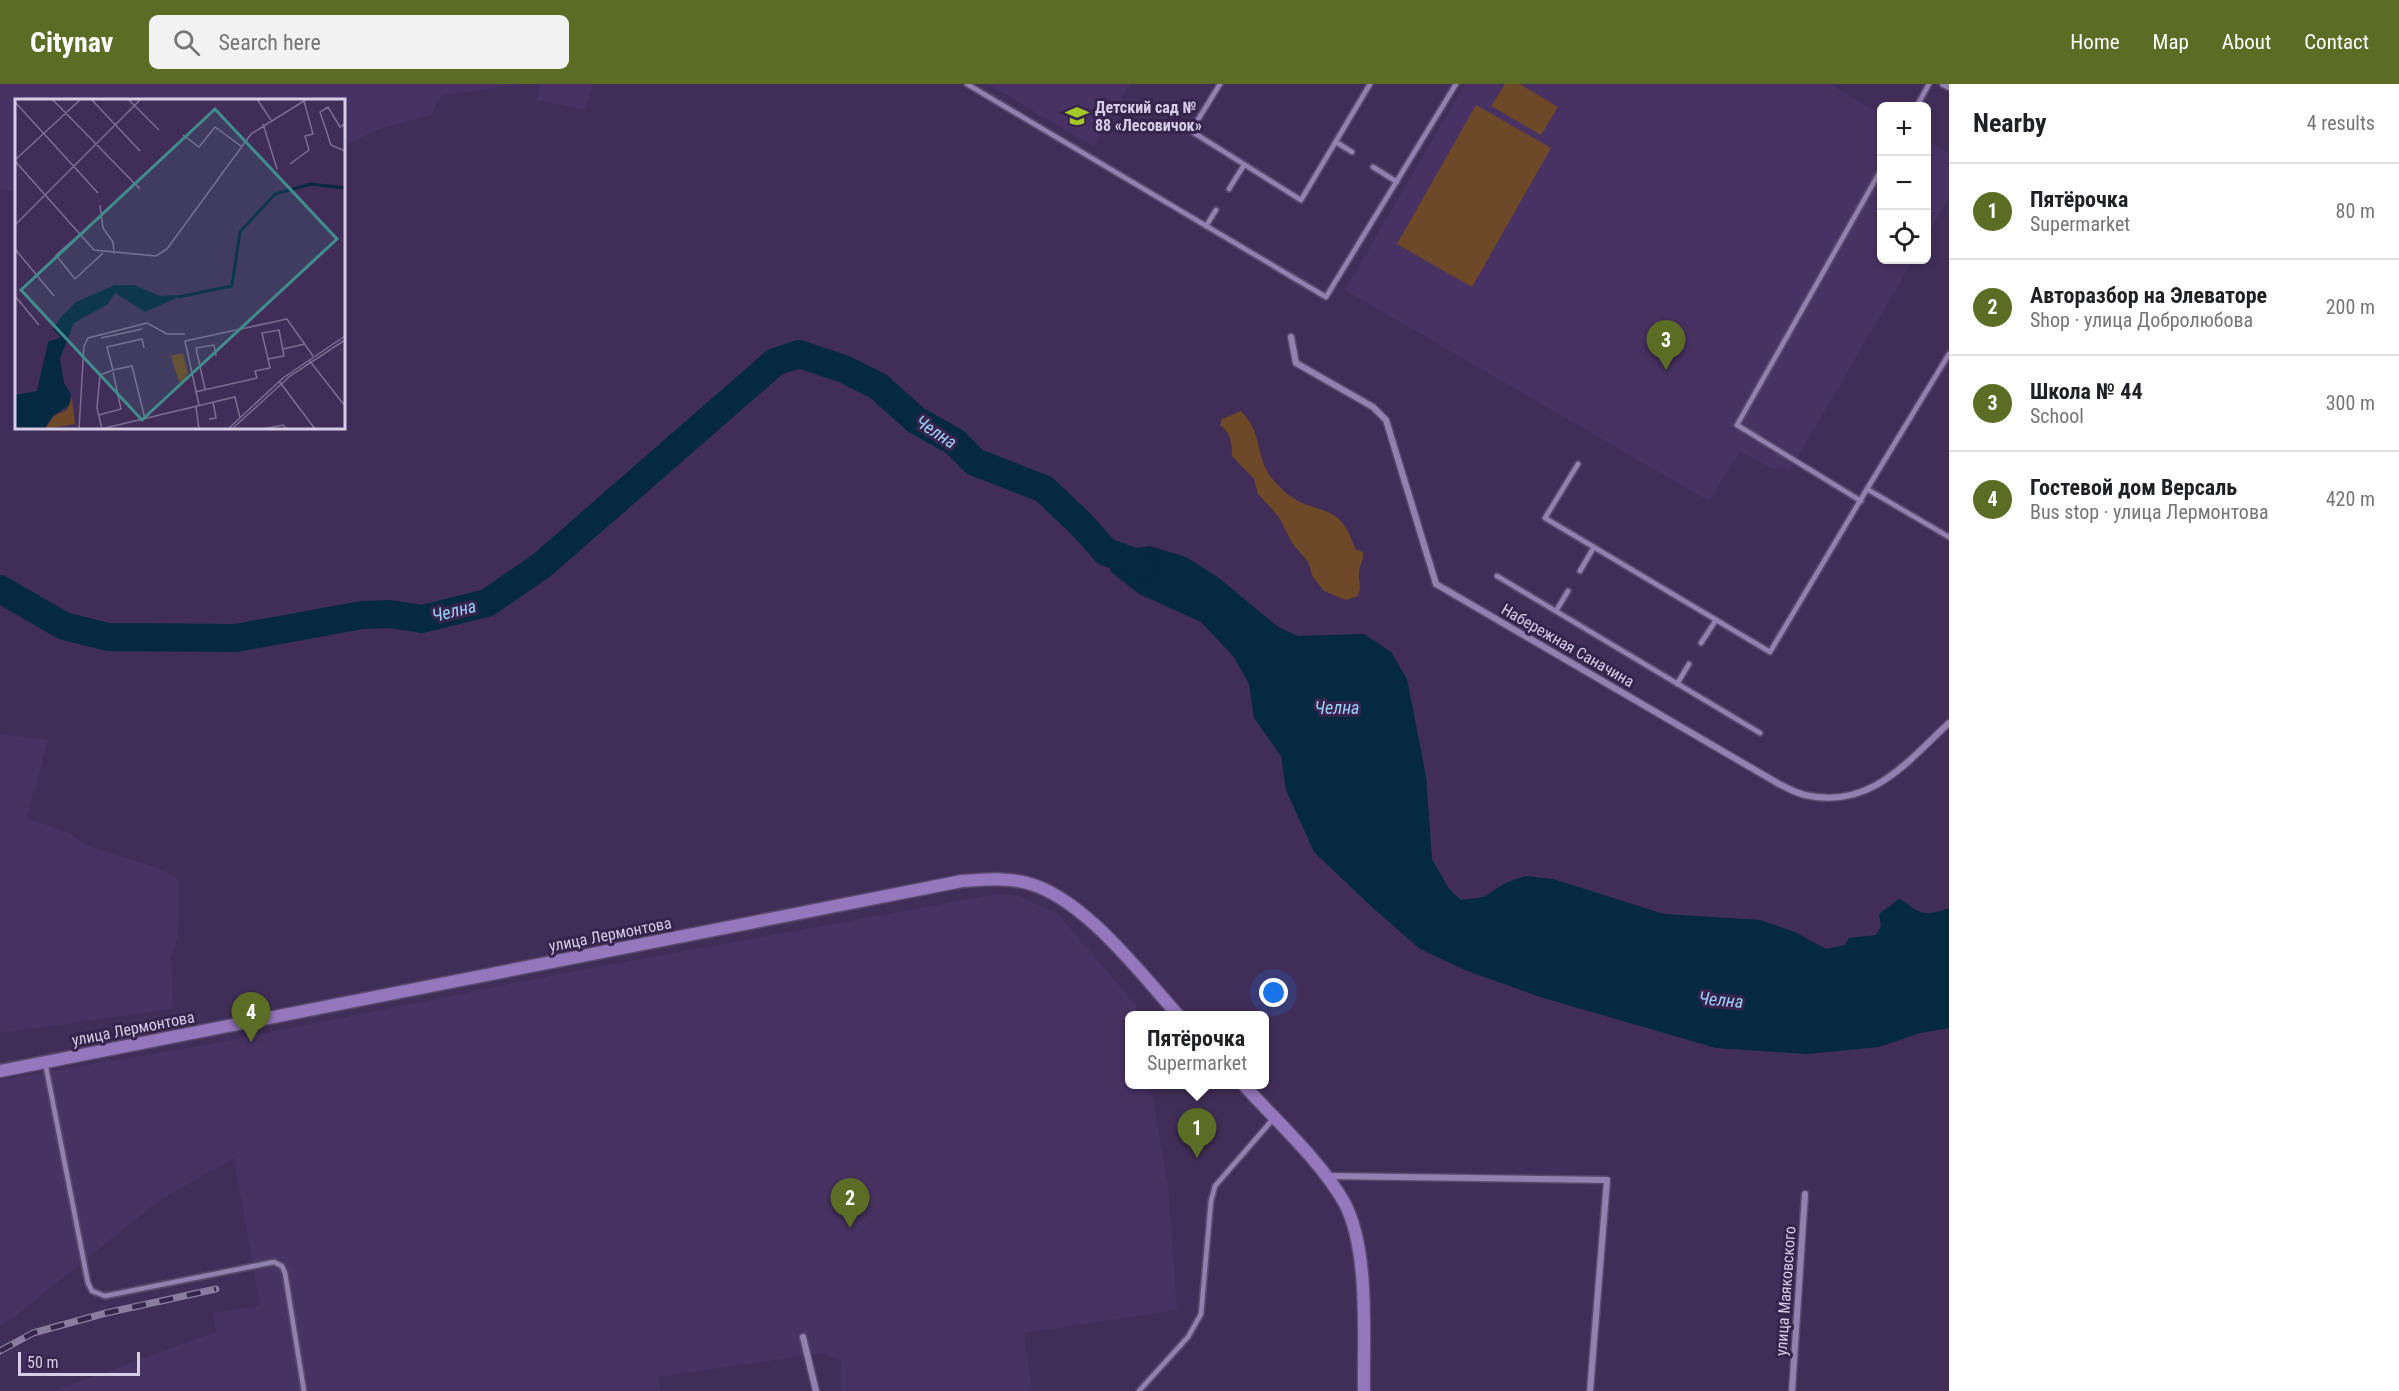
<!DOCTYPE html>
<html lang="en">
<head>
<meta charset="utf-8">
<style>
	body { margin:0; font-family:"Roboto Condensed",sans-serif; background:#f2f2f2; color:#202124 }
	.controls { position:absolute; right:18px; top:18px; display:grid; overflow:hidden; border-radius:9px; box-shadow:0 3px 9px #0003 }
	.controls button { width:54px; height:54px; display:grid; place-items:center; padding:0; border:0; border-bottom:2px solid #e0e0e0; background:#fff; color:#202124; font:30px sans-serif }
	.scale { position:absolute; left:18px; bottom:15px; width:122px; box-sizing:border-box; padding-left:6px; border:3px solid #d7cde7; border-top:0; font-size:16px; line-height:21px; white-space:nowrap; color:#d7cde7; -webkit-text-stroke:4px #36244d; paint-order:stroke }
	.you { position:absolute; left:1274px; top:909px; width:21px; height:21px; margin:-15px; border:4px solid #fff; border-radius:50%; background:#1a73e8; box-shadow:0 0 0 9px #1a73e833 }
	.badge { display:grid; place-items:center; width:39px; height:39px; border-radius:50%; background:#5b6d25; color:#fff; font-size:20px; font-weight:700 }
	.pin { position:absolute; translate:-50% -50px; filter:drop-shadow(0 2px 3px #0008) }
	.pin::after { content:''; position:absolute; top:32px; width:21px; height:18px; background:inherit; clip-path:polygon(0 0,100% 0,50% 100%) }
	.popup { position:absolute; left:1125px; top:927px; width:144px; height:78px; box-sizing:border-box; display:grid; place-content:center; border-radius:9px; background:#fff; filter:drop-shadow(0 2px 4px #0005); font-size:20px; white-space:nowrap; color:#757577 }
	.popup b { font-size:22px; color:#202124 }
	.popup::after { content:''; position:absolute; left:50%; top:100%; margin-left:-12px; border:12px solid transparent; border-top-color:#fff }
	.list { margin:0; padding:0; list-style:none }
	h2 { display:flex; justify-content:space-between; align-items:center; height:78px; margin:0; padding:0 24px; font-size:26px }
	h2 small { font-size:20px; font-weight:400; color:#757577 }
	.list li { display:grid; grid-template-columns:39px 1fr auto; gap:18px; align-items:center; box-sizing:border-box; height:96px; padding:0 24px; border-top:2px solid #e0e0e0 }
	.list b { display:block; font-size:22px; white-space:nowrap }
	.list p { margin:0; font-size:20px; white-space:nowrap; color:#757577 }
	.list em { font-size:20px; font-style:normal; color:#757577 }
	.icon { flex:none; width:33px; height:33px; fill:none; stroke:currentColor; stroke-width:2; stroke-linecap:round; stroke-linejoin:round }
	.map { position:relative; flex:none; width:1949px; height:1307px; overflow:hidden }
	header { display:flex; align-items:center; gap:36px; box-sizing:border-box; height:84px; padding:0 30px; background:#5b6d25; color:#fff }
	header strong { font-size:28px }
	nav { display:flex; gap:33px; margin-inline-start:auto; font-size:21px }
	.search { width:420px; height:54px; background:#f2f2f2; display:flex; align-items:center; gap:15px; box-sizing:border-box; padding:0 21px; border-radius:9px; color:#757577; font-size:22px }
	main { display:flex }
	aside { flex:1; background:#fff }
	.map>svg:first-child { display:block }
	.built { fill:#483263 }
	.green { fill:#6d4927 }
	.water { fill:#042941 }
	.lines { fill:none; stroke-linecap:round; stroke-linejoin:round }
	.river { stroke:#042941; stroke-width:28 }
	.lane-casing { stroke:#58496c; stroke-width:8 }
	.street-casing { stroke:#58496c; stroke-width:9 }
	.secondary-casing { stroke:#58496c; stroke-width:15 }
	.lane { stroke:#9380b0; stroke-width:4.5 }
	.street { stroke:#9380b0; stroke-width:6 }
	.secondary { stroke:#9477bc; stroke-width:12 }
	.rail-casing { stroke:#8a7c9e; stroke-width:7 }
	.rail { stroke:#36244d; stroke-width:4.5; stroke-dasharray:14; stroke-linecap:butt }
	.labels { text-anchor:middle; stroke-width:6; stroke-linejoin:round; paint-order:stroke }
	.poi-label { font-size:16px; font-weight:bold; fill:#d7cde7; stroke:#36244d; text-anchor:start }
	.street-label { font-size:16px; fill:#d7cde7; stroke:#36244d }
	.water-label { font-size:18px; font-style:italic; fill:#9ccff7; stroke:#36244d }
	.inset-river { fill:none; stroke:#042941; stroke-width:3 }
	.inset-road { fill:none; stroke:#7c6e91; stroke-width:1.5 }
	.view { fill:#418c8c; fill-opacity:0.15; stroke:#418c8c; stroke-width:3 }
	.inset-edge { fill:none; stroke:#d7cde7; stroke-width:3 }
</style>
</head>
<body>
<header>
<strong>Citynav</strong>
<div class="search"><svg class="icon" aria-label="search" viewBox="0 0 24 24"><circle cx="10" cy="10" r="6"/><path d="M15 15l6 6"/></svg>Search here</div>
<nav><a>Home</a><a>Map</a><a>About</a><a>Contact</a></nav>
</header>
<main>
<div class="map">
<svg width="1949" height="1307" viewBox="0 0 1949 1307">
	<rect width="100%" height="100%" fill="#402e58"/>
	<g class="built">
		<path d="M0,0h520l-79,12 -10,19 -55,15 -32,16v-46h-328v92l-16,-3z"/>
		<path d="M541,0h51l-6,26 -49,-10z"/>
		<path d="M988,0h142l-36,63z"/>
		<path d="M1465,0h364l52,30 1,146h31l-123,210 -19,-2 -31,-17 -31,50 -364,-211z"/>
		<path d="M1927,56l22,14v43l-22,39z"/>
		<path d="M0,650l48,6 -21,78 42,15 19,13 73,23 18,11 -1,56 -7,22 2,51 -173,24z"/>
		<path d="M997,810l21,2 40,18 78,91 1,10 -7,1v68l20,1 18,99 9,126 -153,23 8,58h-191v-30l-17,-8 -166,24 2,14h-607l163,-59 -3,-19 47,-7 -26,-148 -76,43 -144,116 -14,8v-245l211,-36 364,-73z"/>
	</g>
	<g class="green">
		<path d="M1505,0h15l38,23 -17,28 -50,-29z"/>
		<path d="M1476,21l75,43 -79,139 -75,-43z"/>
		<path d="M1241,327c20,21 14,35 25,58 3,8 12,16 18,22 28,27 56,6 71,58l8,3c1,9 -3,12 -4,20 -1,10 3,13 -1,24l-12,4 -22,-9 -11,-14 -5,-15 -16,-19 -13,-26 -21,-23 -4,-15 -22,-23c0,-14 -1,-22 -12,-31l2,-6z"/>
	</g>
	<path class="water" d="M1150,462l36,11 33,21 59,49 20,9 66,-2 27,18 16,27 19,97 6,83 17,30 12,11 23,-3 21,-14 21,-7 27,3 111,35 96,6 35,12 31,17 19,-4 4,-7 27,-3 5,-9 -2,-12 20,-15c8,3 13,10 21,13 9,3 21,-1 29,-4v120l-29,5 -41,14 -71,7 -92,-6 -176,-51 -75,-27 -45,-21 -47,-41 -59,-56 -28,-62 -5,-34 -27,-38 -5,-34 -15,-27 -33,-35 -62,-28 -28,-22 -5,-20z"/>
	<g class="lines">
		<path class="river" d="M0,505l64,37 44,11 128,1 126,-23 28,-1 32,5 65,-16 54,-37 234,-204 24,-8 45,15 34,17 38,34 39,22 20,20 69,27 37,35 25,28 37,13"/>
		<g class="lane-casing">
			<g id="lane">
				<path d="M967,0l359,213 130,-213"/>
				<path d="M1220,0l-29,47 110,69 69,-116"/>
				<path d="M1917,22l12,-22"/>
				<path d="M1336,58l16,10"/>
				<path d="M1373,83l24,15"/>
				<path d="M1229,105l15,-24"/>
				<path d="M1206,142l10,-16"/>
				<path d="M1578,380l-33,54 225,134 97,-163 82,48"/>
				<path d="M1867,405l82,-135"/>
				<path d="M1861,417l-124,-76 145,-257"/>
				<path d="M1580,487l14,-24"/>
				<path d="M1497,492l263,157"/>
				<path d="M1556,527l12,-20"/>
				<path d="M1701,559l15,-23"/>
				<path d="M1677,600l12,-20"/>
				<path d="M45,978l43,221 4,8 13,5 169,-34 8,4 3,7 19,118"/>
				<path d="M1139,1307l49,-54 13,-23 10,-113 4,-15 59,-68"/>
			</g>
		</g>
		<g class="street-casing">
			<g id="street">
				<path d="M1943,0l6,3"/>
				<path d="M1291,253l5,26 77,44 13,13 50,164 343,200c8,4 17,9 26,11 65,15 102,-33 144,-72"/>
				<path d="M1327,1092l280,4 -17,211"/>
				<path d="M803,1253l13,54"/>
				<path d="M1792,1307l13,-197"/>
			</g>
		</g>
		<g class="secondary-casing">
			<g id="secondary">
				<path d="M0,987l962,-190c22,-1 43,-4 65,2 56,14 114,91 152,133"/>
				<path d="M1243,1000c32,36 77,76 101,118 26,48 19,135 20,189"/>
			</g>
		</g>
		<use href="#lane" class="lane"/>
		<use href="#street" class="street"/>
		<use href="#secondary" class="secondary"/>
		<g class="rail-casing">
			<path id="rail" d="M0,1267l33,-18 73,-20 110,-24"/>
		</g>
		<use href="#rail" class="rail"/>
	</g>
	<defs>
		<g id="school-bare" transform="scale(1.8)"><path d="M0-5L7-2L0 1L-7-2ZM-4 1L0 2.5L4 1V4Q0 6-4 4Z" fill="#a3c926" stroke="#36244d" stroke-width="2.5" paint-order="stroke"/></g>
	</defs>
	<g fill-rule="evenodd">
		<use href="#school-bare" x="1077" y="32"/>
	</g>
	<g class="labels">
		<g class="poi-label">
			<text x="1095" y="29">Детский сад №<tspan x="1095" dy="18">88 «Лесовичок»</tspan></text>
		</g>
		<g class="street-label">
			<text transform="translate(1568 561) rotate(30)" y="6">Набережная Саначина</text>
			<text transform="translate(610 850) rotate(-11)" y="6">улица Лермонтова</text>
			<text transform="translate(133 944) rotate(-11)" y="6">улица Лермонтова</text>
			<text transform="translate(1785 1207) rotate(-86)" y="6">улица Маяковского</text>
		</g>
		<g class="water-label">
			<text transform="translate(936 348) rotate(33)" y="6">Челна</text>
			<text transform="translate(454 527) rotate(-14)" y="6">Челна</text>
			<text x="1337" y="630">Челна</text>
			<text transform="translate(1721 916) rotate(5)" y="6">Челна</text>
		</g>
	</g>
	<g transform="translate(15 15)">
		<rect width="330" height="330" fill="#402e58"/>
		<path d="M168,254l5,21 -7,2 5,-1 1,5 -8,2 -8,-26zM57,299l3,26 -30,5 9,-13 13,-6z" fill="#6d4927"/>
		<path d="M100,186h19l26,11 23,-1 -38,17 -30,-19 -7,11 -34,19 -14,35 4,25 7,11 -2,11 -16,11 -9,13h-29v-34l22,-4 11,-49 13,-5 -8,-8 7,-11 16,-16z" fill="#042941"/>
		<path class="inset-river" d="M163,198l54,-11 8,-54 35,-38 36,-10 34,4"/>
		<path class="inset-road" d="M37,0l88,90M76,0l49,52M113,0l31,31M242,0l14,21M0,3l83,91M248,25l14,45M330,25l-5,3 -12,-20 -8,5 11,33 14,6M168,36l16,12 16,-20 26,19M0,61l66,-61M0,62l79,89 62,6 11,-7 84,-115 56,-35M275,65l19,-14 -4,-14 8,-2 -9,-33M85,106l3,23 10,14 1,12M0,126l126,-126M64,136l-23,20 19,24 28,-26M0,150l39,47M0,197l24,29M86,239l41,-9M268,250l22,-5M294,261l36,46M98,271l-6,-23 35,-8 2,9M264,282l36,48M190,290l-9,-41 18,-3 2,11M180,293l62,-14 -2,-7 15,-3 -2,-9 -6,-26 17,-3 5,26 -16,3M184,306l-14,-64 102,-22 26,37M181,308l3,22M84,316l22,-6 -8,-37M194,320l7,-1 -3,-16M64,330l5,-83 4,-8 59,-15 20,11h18M86,330l134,-32 5,21M87,330l-5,-21 3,-33 13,-5 19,-4 13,53M213,330l55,-51 62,-42M217,330l58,-53 55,-36M248,330l20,-4 4,4"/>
		<path class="view" d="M200,10l122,130 -195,181 -121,-130z"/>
		<rect width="330" height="330" class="inset-edge"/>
	</g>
</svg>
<div class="controls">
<button>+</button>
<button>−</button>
<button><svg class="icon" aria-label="locate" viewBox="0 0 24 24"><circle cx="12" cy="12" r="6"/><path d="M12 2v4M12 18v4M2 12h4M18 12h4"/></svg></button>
</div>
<div class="scale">50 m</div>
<div class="you"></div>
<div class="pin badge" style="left:1197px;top:1074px">1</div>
<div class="popup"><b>Пятёрочка</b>Supermarket</div>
<div class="pin badge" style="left:850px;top:1144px">2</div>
<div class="pin badge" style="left:1666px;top:286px">3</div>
<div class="pin badge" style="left:251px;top:958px">4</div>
</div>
<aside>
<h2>Nearby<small>4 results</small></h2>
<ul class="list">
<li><span class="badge">1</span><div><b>Пятёрочка</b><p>Supermarket</p></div><em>80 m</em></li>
<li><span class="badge">2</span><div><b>Авторазбор на Элеваторе</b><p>Shop · улица Добролюбова</p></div><em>200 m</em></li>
<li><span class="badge">3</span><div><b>Школа № 44</b><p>School</p></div><em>300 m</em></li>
<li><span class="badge">4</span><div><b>Гостевой дом Версаль</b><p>Bus stop · улица Лермонтова</p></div><em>420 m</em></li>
</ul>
</aside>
</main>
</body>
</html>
